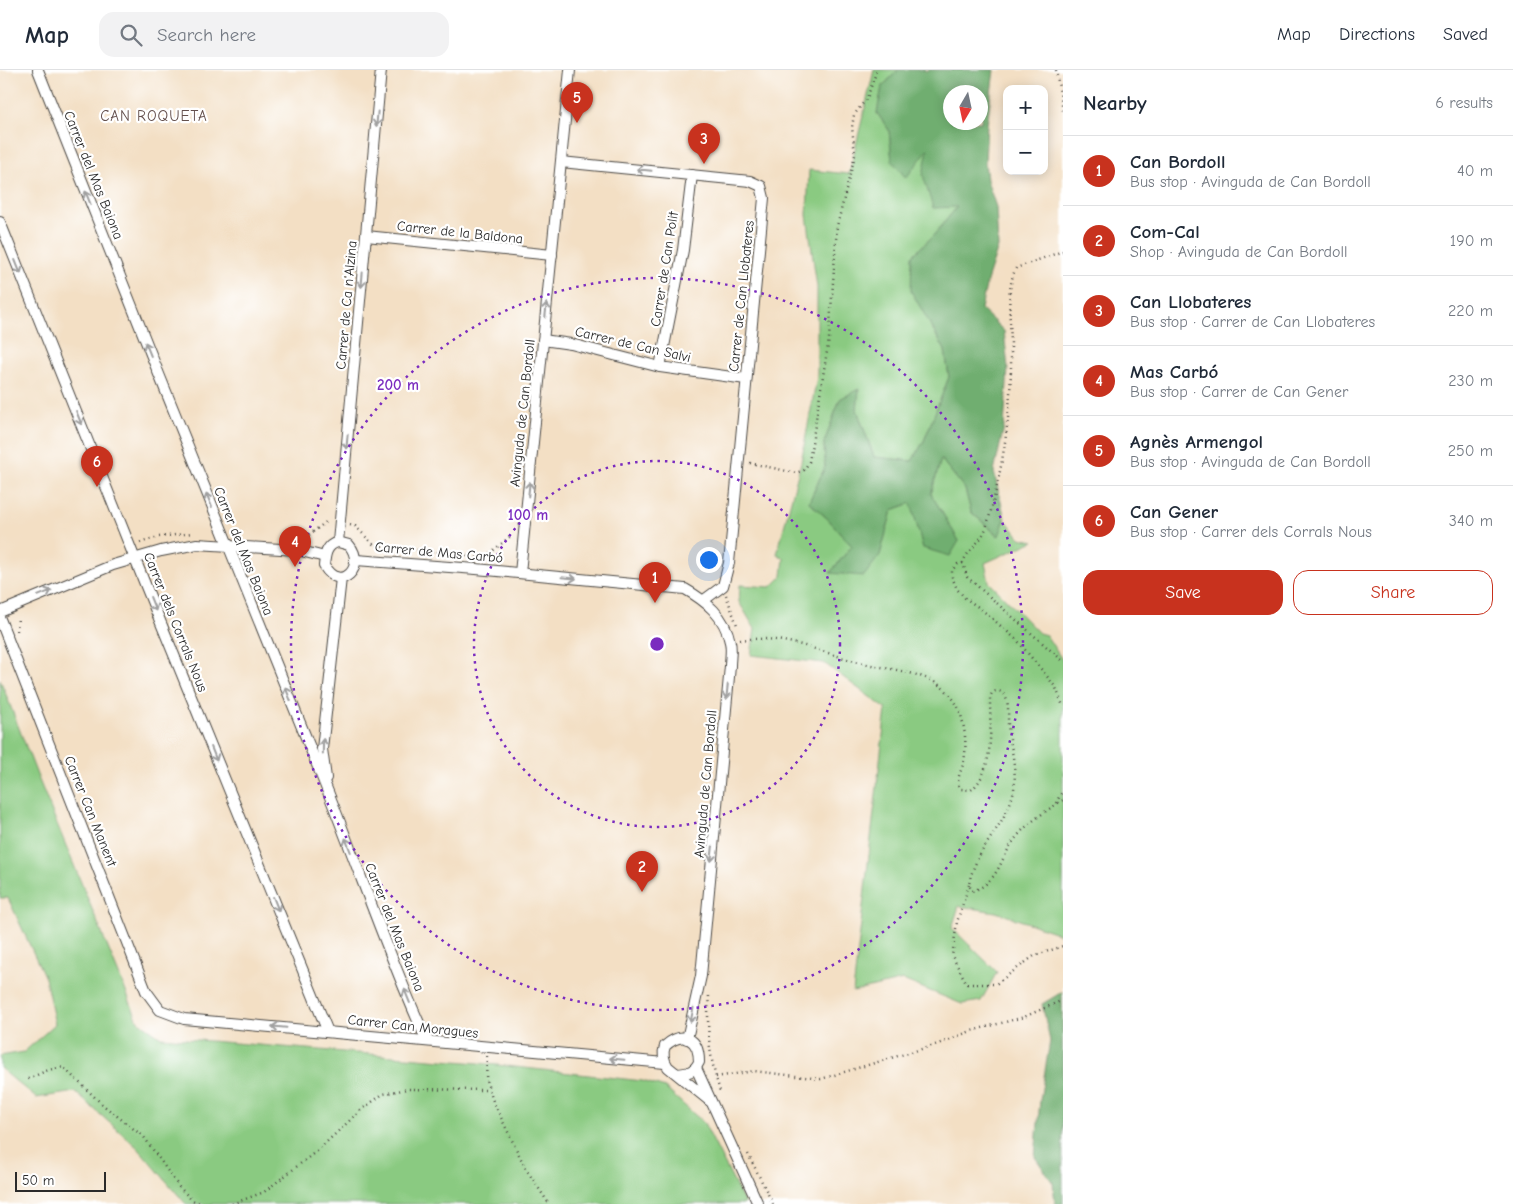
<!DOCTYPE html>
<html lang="en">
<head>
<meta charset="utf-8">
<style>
	body { margin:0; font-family:"Comic Neue",sans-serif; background:#f2f2f3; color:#1f2937 }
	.controls { position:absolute; right:15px; top:15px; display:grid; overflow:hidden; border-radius:10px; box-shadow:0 2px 12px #0003 }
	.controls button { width:45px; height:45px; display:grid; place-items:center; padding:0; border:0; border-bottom:1px solid #e0e1e3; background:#fff; color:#1f2937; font:25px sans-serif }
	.compass { position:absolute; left:943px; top:15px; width:45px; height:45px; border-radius:50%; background:#fff; box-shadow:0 2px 12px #0003; rotate:189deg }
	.scale { position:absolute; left:15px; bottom:12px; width:91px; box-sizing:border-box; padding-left:5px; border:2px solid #2b2b2b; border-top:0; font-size:14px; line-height:18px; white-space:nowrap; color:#2b2b2b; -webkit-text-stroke:4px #fff; paint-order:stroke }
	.you { position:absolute; left:708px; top:489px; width:18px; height:18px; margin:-12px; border:4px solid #fff; border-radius:50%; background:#1a73e8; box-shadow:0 0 0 8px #1a73e833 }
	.badge { display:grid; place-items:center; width:32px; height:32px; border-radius:50%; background:#c8321e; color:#fff; font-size:16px; font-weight:700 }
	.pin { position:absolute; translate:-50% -41px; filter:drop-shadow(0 1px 2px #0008) }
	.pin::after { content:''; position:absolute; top:26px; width:18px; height:15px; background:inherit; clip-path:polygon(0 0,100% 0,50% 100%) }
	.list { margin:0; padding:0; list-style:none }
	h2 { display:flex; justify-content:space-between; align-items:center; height:65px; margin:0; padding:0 20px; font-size:21px }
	h2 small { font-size:16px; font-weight:400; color:#747a83 }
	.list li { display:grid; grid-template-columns:32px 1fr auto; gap:15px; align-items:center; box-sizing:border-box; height:70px; padding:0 20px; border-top:1px solid #e0e1e3 }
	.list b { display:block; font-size:19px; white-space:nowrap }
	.list p { margin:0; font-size:16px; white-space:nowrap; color:#747a83 }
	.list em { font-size:16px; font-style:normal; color:#747a83 }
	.actions { display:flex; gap:10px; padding:15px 20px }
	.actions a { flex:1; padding:11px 0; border:1px solid #c8321e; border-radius:15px; text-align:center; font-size:18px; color:#c8321e }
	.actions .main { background:#c8321e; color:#fff }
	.icon { flex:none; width:28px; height:28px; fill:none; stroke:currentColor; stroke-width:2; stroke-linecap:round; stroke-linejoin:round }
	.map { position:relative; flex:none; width:1063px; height:1134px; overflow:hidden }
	header { display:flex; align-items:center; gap:30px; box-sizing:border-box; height:70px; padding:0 25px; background:#fff; border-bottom:1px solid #e0e1e3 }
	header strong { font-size:24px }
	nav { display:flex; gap:28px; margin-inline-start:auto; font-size:18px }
	.search { width:350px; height:45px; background:#f2f2f3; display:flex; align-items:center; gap:12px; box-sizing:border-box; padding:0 18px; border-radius:15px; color:#747a83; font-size:19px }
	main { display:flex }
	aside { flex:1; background:#fff }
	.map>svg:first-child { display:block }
	.green { fill:#8aca81; stroke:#5a7a56 }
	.forest { fill:#6fae6f; stroke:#4d6c4d; fill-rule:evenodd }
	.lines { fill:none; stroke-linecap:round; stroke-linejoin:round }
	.street-casing { stroke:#494642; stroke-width:12 }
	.path { stroke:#494642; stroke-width:2.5; stroke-dasharray:1 4; stroke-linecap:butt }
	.street { stroke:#fff; stroke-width:10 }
	.oneway { stroke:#a0a0a0 }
	.ring { fill:none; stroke:#7b2cbf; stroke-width:2.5; stroke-dasharray:2.5 5 }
	.labels { text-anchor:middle; stroke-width:4.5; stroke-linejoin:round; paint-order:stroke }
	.street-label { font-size:14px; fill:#2b2b2b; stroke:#fff }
	.neighbourhood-label { font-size:15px; letter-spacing:1px; fill:#65514e; stroke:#fff }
	.centre { fill:#7b2cbf; stroke:#fff; stroke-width:2.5 }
	.ring-label { font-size:15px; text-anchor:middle; font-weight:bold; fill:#7b2cbf; stroke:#fff; stroke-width:4.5; stroke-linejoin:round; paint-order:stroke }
</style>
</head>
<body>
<header>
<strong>Map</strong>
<div class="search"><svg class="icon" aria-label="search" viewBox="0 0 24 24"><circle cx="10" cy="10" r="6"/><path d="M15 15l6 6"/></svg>Search here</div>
<nav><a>Map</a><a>Directions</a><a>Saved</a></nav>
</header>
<main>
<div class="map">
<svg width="1063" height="1134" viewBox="0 0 1063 1134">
	<rect width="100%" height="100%" fill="#fff"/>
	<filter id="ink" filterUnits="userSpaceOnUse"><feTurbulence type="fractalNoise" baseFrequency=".02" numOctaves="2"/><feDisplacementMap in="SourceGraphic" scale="10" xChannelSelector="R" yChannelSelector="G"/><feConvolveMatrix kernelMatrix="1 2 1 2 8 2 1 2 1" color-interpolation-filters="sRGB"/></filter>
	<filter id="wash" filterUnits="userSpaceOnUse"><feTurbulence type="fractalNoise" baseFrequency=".0096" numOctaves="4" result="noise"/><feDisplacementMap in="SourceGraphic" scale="20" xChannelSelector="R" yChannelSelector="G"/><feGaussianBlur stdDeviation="1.12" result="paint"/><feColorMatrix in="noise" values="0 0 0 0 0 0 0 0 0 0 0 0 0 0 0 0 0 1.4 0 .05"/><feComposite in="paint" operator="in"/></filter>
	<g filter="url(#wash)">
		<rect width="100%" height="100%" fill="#f3dfc4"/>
		<g class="green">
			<path d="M874,0h24l-16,17 -5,26 12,17 3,31 37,-14 29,59 -25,30 -21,20 19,71 14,23 4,27 -25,64 -12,20 -38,-4 -17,-47 2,-21 -19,10 -16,44 1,24 -16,35 19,17 24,27 -22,27 50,-18 12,-45 20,-7 11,45 36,-7 -28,-47 10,-35 24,30 6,23 27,24 7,-17 15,19 14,3 -49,22 4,19 50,51 7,2 17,26v274l-67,-23 -37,-6 -7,22 45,44 -16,29 -19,3 -59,-24 -50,12 33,-283 -62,-46 -73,-8 4,-26 -16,-27 1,-17 31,2 11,-11 2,-18 -7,-4 24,-92 16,-85v-90l-10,-72 2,-45 40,4z"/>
			<path d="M0,609l39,101 99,241 23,16 318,26 164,18 22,7 39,35 41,81h-559l-48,-56 -63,-56 -39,6 -36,-30v-12l24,-4 31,-28 -10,-46 -37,-80h-8z"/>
		</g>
		<g class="forest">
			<path d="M898,0h26l3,2 1,-2h66l-7,55 -2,37 2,18 9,27 2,40 -11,34 -6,28 23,22 4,37 -4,59 -10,45 11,47 -6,17 -28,-24 -6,-23 -24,-30 -10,35 28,47 -9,15 -27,-8 -12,-45 -19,7 -12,45 -16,21 -34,-3 22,-27 -24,-27 -19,-17 16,-35 -1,-24 16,-44 19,-10 -2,21 17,47 38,4 12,-20 25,-64 -4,-27 -34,-59 1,-35 21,-20 24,-29 -24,1 -10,-33 5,-26 -22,29 -14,-17 -3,-31 -12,-17 5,-26zM951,22h30v30h-30z"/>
			<path d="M1062,922l1,212h-8l-2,-21 -18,-26 5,-57 10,-59 -8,-37z"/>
		</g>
	</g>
	<g filter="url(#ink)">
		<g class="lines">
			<g class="street-casing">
				<g id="street">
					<path d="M38,0c94,238 189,475 286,712 35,86 64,174 103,259"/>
					<path d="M561,92l189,19 11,5 3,12 -35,365 -6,23 -19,14"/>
					<path d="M0,152l147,367 181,443"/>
					<path d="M366,166l186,19"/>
					<path d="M543,270l28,4 89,23 86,12"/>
					<path d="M660,297l23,-117 9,-75"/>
					<path d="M338,472l43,-472"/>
					<path d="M338,472l11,3c18,21 -8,49 -25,21 1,-11 2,-21 14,-24z"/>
					<path d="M356,490l120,9 209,20c21,12 40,27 45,53 2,7 0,16 0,24l-29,310 -14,63"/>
					<path d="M520,503l50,-503"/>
					<path d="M0,542l113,-47 48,-14 36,-7 100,6 28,7"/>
					<path d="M0,549l146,372 14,19 24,9 481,44"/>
					<path d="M326,708l-4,-29 19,-171"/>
					<path d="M696,998l62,136"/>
					<path d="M677,1004c11,-1 17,-2 22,-12 0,-24 -16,-32 -34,-16 -3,8 -1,15 3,21l42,34"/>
				</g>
			</g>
			<g class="path">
				<path d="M1056,0l7,41"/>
				<path d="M1063,181l-47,17c-11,22 -5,54 -5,79 1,62 -7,118 -24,178 -5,18 -20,24 -24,38l4,14 96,84"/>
				<path d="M750,393l46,10 8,-3 5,-8 20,-123 8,-113 18,-71 -3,-28 2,-12 13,-17 10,-28"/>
				<path d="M350,455l5,1 19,19 110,13 28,-23"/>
				<path d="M301,471l25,-19 3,1"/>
				<path d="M140,473l18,-6 35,-4"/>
				<path d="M963,493l-5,1 -6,6v7l5,12 8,9 16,11 36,31 33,40 6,8 7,18"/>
				<path d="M726,525l11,30"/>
				<path d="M17,561l1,-14"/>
				<path d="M740,570c47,-6 80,13 123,23 23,6 52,8 73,20 11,7 20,17 24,29 5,15 7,34 4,49 -2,10 -10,20 -3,28l10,1c24,-19 19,-65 19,-92 1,-4 3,-7 7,-7 5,0 7,3 9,7 3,8 2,18 2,26 2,22 9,43 6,65 -6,36 -40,60 -45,96l3,6c27,-8 28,-33 43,-52 10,-14 33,-30 48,-39"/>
				<path d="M1056,733l7,-13"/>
				<path d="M969,815l-12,37 -5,34 15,28h29l38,-28 29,-10"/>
				<path d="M709,926c-3,34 1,66 12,98"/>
				<path d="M487,986l-1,24 7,21 33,68 23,35"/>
				<path d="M716,1007l38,-6 67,8 117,-35 33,-13 53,-14 39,-17"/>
				<path d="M28,1009l20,-9 15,-3 40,38 41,32 35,50 13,13 10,4"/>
				<path d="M748,1084l25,50"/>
				<path d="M232,1134l32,-12 54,-42 43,-40 22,-16 24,-5 82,1"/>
			</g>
			<use href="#street" class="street"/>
		</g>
		<defs><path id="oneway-shaft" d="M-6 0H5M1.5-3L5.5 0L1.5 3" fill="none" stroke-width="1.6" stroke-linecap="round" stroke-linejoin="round" transform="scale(1.25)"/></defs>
		<g class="oneway">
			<use href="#oneway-shaft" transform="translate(377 49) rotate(95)"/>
			<use href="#oneway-shaft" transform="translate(644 100) rotate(-174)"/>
			<use href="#oneway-shaft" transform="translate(88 128) rotate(-112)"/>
			<use href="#oneway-shaft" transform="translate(18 197) rotate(68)"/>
			<use href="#oneway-shaft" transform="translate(362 210) rotate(95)"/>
			<use href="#oneway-shaft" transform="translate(546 240) rotate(-84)"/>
			<use href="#oneway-shaft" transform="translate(148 279) rotate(-112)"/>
			<use href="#oneway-shaft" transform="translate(79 348) rotate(68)"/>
			<use href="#oneway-shaft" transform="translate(347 372) rotate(95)"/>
			<use href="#oneway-shaft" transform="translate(529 419) rotate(-84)"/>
			<use href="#oneway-shaft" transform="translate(209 430) rotate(-112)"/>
			<use href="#oneway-shaft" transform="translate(569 508) rotate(5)"/>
			<use href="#oneway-shaft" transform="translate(45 523) rotate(-22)"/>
			<use href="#oneway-shaft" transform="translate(153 534) rotate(68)"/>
			<use href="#oneway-shaft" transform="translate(727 622) rotate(96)"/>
			<use href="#oneway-shaft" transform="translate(288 624) rotate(-112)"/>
			<use href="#oneway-shaft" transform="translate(323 676) rotate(-89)"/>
			<use href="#oneway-shaft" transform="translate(214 684) rotate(68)"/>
			<use href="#oneway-shaft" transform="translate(348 775) rotate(-111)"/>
			<use href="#oneway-shaft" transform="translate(712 784) rotate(96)"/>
			<use href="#oneway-shaft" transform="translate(276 834) rotate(68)"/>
			<use href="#oneway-shaft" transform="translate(407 926) rotate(-112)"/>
			<use href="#oneway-shaft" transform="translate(692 945) rotate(102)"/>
			<use href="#oneway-shaft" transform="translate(279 957) rotate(-175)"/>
			<use href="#oneway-shaft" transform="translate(617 989) rotate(-175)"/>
		</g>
	</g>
	<g class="ring">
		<circle cx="657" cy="574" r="183"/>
		<circle cx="657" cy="574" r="366"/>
	</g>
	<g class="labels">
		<g class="street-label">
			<text transform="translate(94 105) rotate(68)" y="5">Carrer del Mas Baiona</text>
			<text transform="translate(460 162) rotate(6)" y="5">Carrer de la Baldona</text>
			<text transform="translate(664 199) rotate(-81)" y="5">Carrer de Can Polit</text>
			<text transform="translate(741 226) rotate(-84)" y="5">Carrer de Can Llobateres</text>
			<text transform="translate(346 235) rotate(-85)" y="5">Carrer de Ca n'Alzina</text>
			<text transform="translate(633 274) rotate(13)" y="5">Carrer de Can Salvi</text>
			<text transform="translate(522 343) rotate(-84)" y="5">Avinguda de Can Bordoll</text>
			<text transform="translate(244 481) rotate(68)" y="5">Carrer del Mas Baiona</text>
			<text transform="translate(439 482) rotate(5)" y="5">Carrer de Mas Carbó</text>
			<text transform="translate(176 552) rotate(68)" y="5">Carrer dels Corrals Nous</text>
			<text transform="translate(705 714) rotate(-85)" y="5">Avinguda de Can Bordoll</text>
			<text transform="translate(91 741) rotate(68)" y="5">Carrer Can Manent</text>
			<text transform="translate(395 857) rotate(68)" y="5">Carrer del Mas Baiona</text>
			<text transform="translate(413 956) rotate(6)" y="5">Carrer Can Moragues</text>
		</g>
		<g class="neighbourhood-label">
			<text x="154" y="51">CAN ROQUETA</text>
		</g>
	</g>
	<circle cx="657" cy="574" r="8" class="centre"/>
	<g class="ring-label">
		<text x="398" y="320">200 m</text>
		<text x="528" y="450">100 m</text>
	</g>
</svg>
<div class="controls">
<button>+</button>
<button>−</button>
</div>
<svg class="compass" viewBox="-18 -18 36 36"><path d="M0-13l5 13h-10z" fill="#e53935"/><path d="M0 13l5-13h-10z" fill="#747a83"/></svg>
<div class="scale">50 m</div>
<div class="you"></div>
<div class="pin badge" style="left:655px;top:533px">1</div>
<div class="pin badge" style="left:642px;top:822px">2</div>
<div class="pin badge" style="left:704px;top:94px">3</div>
<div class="pin badge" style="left:295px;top:497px">4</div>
<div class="pin badge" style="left:577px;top:53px">5</div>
<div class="pin badge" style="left:97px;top:417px">6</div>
</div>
<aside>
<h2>Nearby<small>6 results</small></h2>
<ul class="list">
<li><span class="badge">1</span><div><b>Can Bordoll</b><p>Bus stop · Avinguda de Can Bordoll</p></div><em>40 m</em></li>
<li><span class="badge">2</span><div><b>Com-Cal</b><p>Shop · Avinguda de Can Bordoll</p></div><em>190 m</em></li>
<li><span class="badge">3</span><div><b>Can Llobateres</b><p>Bus stop · Carrer de Can Llobateres</p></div><em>220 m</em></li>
<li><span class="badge">4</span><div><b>Mas Carbó</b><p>Bus stop · Carrer de Can Gener</p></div><em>230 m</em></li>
<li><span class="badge">5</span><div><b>Agnès Armengol</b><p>Bus stop · Avinguda de Can Bordoll</p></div><em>250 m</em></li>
<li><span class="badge">6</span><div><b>Can Gener</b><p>Bus stop · Carrer dels Corrals Nous</p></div><em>340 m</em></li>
</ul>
<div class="actions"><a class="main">Save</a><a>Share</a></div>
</aside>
</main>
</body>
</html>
